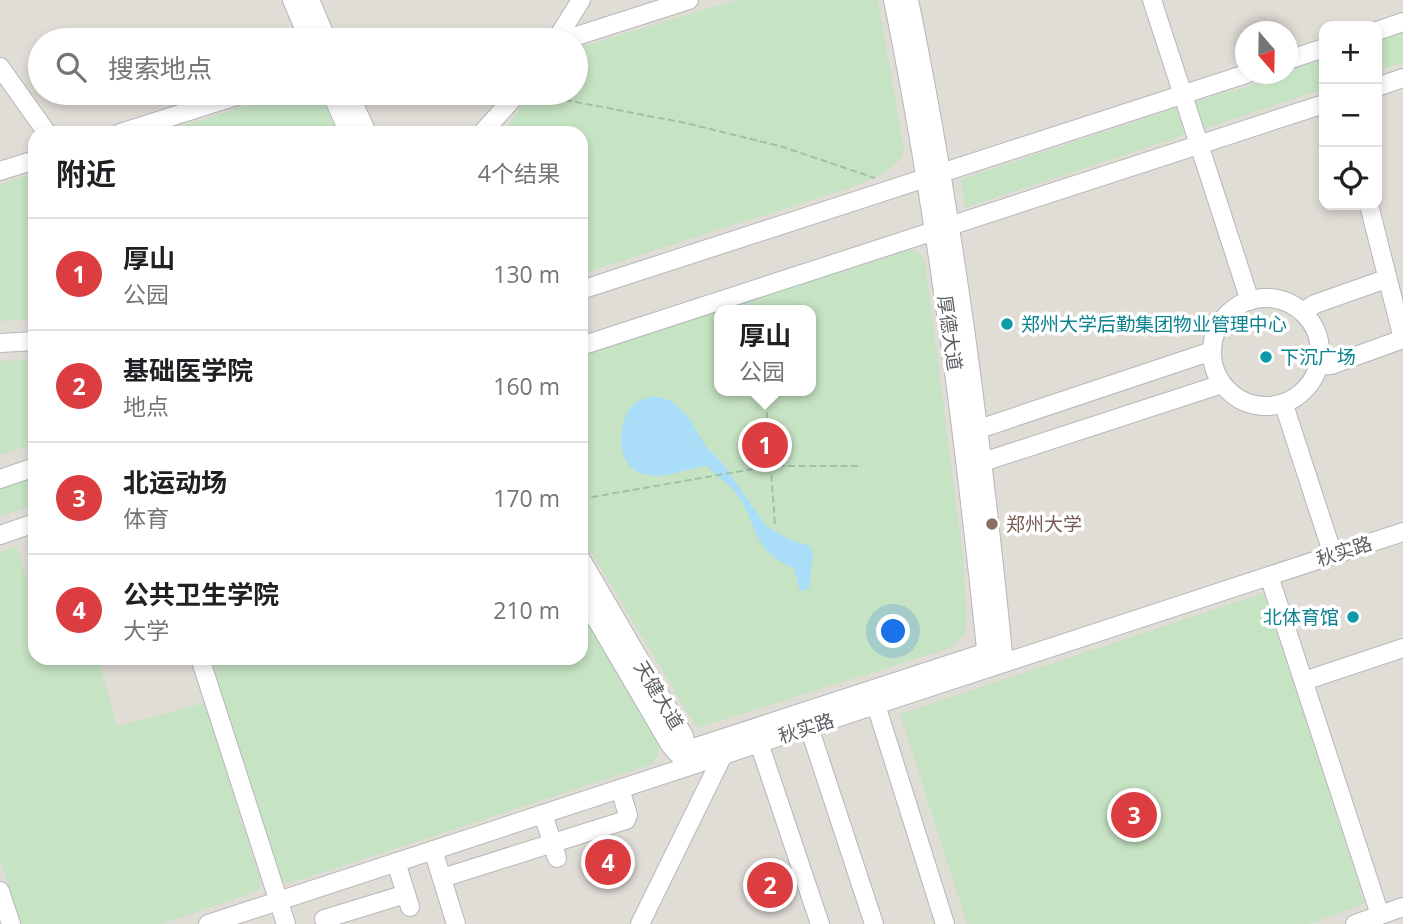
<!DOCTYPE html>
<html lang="zh">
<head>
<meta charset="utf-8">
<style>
	body { margin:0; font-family:"Open Sans","Noto Sans SC",sans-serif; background:#f6f6f6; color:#202124 }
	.controls { position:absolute; right:21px; top:21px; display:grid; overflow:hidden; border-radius:14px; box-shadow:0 4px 10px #0003 }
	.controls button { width:63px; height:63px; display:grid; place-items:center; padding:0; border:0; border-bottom:2px solid #e0e0e0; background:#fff; color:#202124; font:35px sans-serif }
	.compass { position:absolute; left:1235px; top:21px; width:63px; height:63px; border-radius:50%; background:#fff; box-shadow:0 4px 10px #0003; rotate:160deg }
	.you { position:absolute; left:894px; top:632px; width:24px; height:24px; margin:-18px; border:5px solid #fff; border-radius:50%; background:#1a73e8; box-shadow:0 0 0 10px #1a73e833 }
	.badge { display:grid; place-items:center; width:46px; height:46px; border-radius:50%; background:#db3d40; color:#fff; font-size:23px; font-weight:700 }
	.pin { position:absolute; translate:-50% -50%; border:4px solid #fff; box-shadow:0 2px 7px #0006 }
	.popup { position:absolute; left:714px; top:305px; width:102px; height:91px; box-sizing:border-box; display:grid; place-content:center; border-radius:14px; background:#fff; filter:drop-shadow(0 2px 5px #0005); font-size:23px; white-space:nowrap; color:#757577 }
	.popup b { font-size:26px; color:#202124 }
	.popup::after { content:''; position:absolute; left:50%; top:100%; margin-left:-14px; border:14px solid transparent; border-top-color:#fff }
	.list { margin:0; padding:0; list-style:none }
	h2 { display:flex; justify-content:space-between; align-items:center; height:91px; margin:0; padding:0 28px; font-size:30px }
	h2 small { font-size:23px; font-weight:400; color:#757577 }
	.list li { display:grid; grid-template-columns:46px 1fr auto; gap:21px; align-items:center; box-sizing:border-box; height:112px; padding:0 28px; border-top:2px solid #e0e0e0 }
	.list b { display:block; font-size:26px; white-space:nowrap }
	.list p { margin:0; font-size:23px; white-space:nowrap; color:#757577 }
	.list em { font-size:23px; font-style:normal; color:#757577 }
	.icon { flex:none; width:38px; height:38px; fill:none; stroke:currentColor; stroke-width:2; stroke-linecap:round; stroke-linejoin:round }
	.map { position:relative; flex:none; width:1403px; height:924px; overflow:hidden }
	.search { position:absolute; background:#fff; box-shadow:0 4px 10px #0003; left:28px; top:28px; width:560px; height:77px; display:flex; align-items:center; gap:18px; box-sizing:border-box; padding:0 24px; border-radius:38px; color:#757577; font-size:26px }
	.panel { position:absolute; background:#fff; box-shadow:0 4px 10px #0003; left:28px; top:126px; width:560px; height:539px; border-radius:21px }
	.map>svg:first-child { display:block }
	.education { fill:#e0dcd6; fill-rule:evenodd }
	.green { fill:#c6e3c3 }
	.water { fill:#aaddf8 }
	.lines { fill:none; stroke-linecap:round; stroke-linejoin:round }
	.minor-casing { stroke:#b5b7ba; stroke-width:20 }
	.path { stroke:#9cc4a4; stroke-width:2; stroke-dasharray:7 3.5; stroke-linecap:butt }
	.minor { stroke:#fff; stroke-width:18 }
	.culture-dot { fill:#0f9aa8; stroke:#fff; stroke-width:2.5 }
	.education-dot { fill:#8d6e63; stroke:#fff; stroke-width:2.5 }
	.labels { text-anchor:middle; stroke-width:7; stroke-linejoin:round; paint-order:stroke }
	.culture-label { font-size:19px; fill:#0d838f; stroke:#fff; text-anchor:start }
	.street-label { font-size:19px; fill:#5c6064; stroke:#fff }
	.education-label { font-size:19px; fill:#785e54; stroke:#fff; text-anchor:start }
</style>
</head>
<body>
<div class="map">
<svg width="1403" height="924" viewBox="0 0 1403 924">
	<rect width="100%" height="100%" fill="#edebe4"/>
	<path class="education" d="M0,0h1403v924h-1399l-4,-11zM1324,26h53v179h-53zM1246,32h42v42h-42zM40,40h536v53h-536zM35,133h546v525h-546zM720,310h90v81h-90z"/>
	<g class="green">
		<path d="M737,0h141l26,151c-7,21 -33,27 -52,36l-271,87v-141h-79l30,-40h44v-45z"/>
		<path d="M1403,33v30l-26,8v-30z"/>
		<path d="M1324,59v30l-121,40 -9,-27 94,-28v-3z"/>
		<path d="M286,93h32l3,3 17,37h-179z"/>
		<path d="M1176,108l9,27 -220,73 -4,-29z"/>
		<path d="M35,173v146l-35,2v-137z"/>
		<path d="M910,249l12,6 3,6 38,298 4,67 -4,10 -13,12 -253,80 -116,-193v-179l138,-45 1,80h90v-81h-89z"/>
		<path d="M35,359v85l-35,11v-94z"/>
		<path d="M35,475v30l-35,11v-31z"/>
		<path d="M17,546l18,62v50h63l19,68 87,-23 56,176v11l-99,34h-140l-21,-64v-308z"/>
		<path d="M1264,593l101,311 -56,20h-342l-67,-210z"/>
		<path d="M581,608l77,136c2,10 0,15 -8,21l-354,116 -10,2 -7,-4 -71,-221h373z"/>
	</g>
	<path class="water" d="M652,396l18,4 18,16 17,29 19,20 42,61 23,13 21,7 3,8 -4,35 -9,2 -6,-23c-39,-14 -36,-39 -55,-71 -7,-12 -23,-20 -32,-31 -25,2 -43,17 -69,6 -23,-10 -20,-52 -5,-67 5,-5 12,-6 19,-9z"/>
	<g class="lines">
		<g class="minor-casing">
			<g id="minor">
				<path d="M292,0l17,40"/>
				<path d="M310,0l17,40"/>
				<path d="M893,0c45,221 72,444 95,668"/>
				<path d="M909,0c45,219 73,440 95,663"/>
				<path d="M1152,0l98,301"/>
				<path d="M1377,31l26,-9"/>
				<path d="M556,40l25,-40"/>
				<path d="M564,40l125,-40"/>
				<path d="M1288,60l36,-12"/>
				<path d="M0,67l47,66"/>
				<path d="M1377,87l26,-9"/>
				<path d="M331,93l18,40"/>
				<path d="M349,93l18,40"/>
				<path d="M120,133l126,-40"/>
				<path d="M482,133l36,-40"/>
				<path d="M0,171l35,-11"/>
				<path d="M1369,205l34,134"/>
				<path d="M581,290l665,-216"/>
				<circle cx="1266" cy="352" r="54"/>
				<path d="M1302,312l13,-8 71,-25"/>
				<path d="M0,343l35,-2"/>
				<path d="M581,346l743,-242"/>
				<path d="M1318,366l13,-1 72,-26"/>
				<path d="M1284,405l49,150"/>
				<path d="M979,429l233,-78"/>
				<path d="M983,462l239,-78"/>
				<path d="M0,479l35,-12"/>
				<path d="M0,535l35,-12"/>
				<path d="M581,559l103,177 4,23"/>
				<path d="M1269,576l111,339"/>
				<path d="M581,593l89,152 18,20"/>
				<path d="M200,658l86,266"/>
				<path d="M1304,681l99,-33"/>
				<path d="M876,705l69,219"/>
				<path d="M809,727l65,197"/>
				<path d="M759,743l61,181"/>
				<path d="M687,750l300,-98"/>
				<path d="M543,814l14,44"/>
				<path d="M433,850l23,74"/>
				<path d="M396,862l14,45"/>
				<path d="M442,878l184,-58 2,-5 -8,-26"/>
				<path d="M0,891l11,33"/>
				<path d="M324,919l82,-25"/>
				<path d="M208,924l1195,-392"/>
				<path d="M640,924l83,-169"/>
				<path d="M1355,924l48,-17"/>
			</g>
		</g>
		<g class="path">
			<path d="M534,94l152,29 97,24 92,31"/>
			<path d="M765,391l10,133"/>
			<path d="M581,499l189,-33h92"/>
		</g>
		<use href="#minor" class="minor"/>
	</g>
	<g class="culture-dot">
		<circle cx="1007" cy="324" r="7"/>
		<circle cx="1266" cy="357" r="7"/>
		<circle cx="1353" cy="617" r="7"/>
	</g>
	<circle class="education-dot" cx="992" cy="524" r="7"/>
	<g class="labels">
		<g class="culture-label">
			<text x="1021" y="331">郑州大学后勤集团物业管理中心</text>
			<text x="1280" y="364">下沉广场</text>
			<text x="1339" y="624" text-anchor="end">北体育馆</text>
		</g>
		<g class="street-label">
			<text transform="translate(950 333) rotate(82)" y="7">厚德大道</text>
			<text transform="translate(1344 551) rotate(-18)" y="7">秋实路</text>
			<text transform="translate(659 695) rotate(59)" y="7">天健大道</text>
			<text transform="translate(806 728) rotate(-18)" y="7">秋实路</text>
		</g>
		<g class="education-label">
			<text x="1006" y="531">郑州大学</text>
		</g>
	</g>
</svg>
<div class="controls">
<button>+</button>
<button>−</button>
<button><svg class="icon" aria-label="locate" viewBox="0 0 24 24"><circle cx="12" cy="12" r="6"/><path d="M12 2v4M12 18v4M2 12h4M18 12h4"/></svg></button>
</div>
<svg class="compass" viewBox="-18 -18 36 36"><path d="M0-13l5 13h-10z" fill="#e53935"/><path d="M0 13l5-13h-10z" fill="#757577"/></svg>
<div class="you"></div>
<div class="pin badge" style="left:765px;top:445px">1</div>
<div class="popup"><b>厚山</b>公园</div>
<div class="pin badge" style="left:770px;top:885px">2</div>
<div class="pin badge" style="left:1134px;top:815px">3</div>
<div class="pin badge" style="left:608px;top:862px">4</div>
<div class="search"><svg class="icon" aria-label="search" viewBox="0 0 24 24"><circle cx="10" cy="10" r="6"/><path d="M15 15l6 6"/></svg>搜索地点</div>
<section class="panel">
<h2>附近<small>4个结果</small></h2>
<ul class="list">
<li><span class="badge">1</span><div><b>厚山</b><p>公园</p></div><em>130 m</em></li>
<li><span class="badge">2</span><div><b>基础医学院</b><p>地点</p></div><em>160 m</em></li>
<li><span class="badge">3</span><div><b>北运动场</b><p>体育</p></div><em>170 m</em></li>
<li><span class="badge">4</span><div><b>公共卫生学院</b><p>大学</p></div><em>210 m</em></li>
</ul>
</section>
</div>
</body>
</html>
